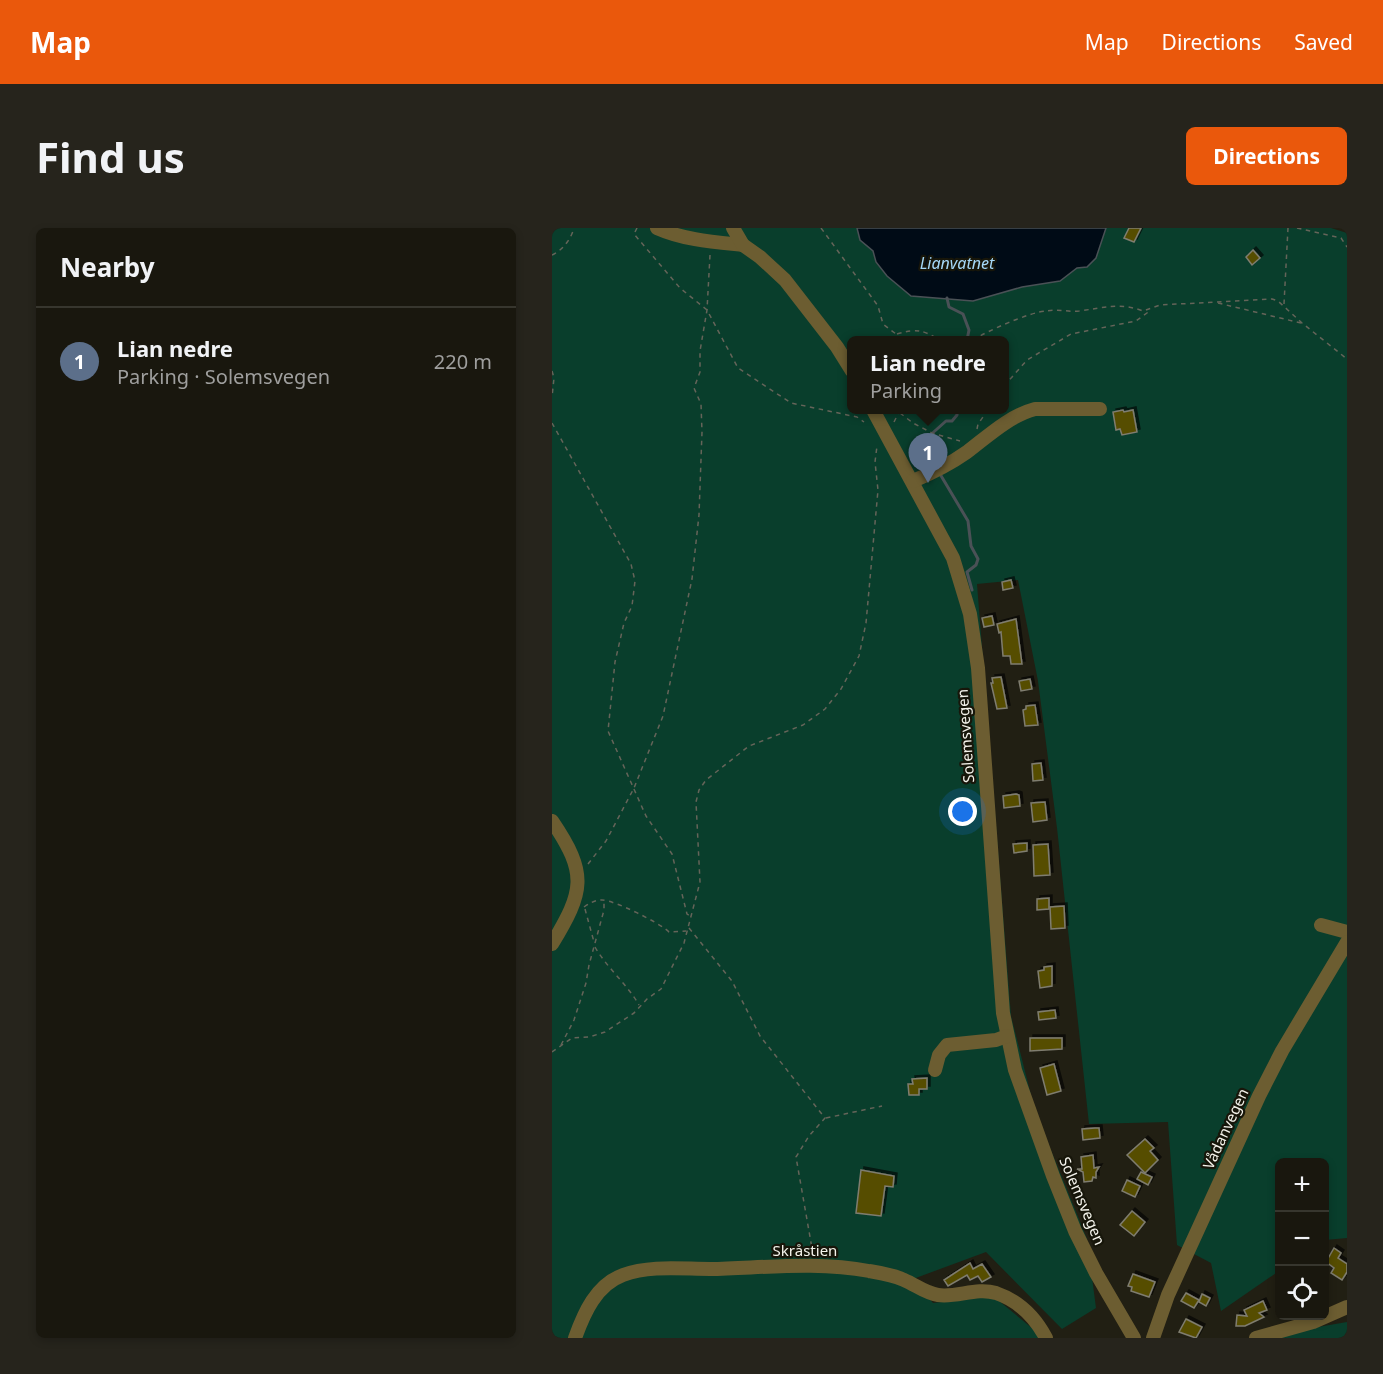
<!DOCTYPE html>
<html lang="en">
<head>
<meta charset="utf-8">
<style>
	body { margin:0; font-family:"Noto Sans",sans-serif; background:#26241c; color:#f1f3f6 }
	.controls { position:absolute; right:18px; bottom:18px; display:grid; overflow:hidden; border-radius:9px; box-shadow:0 3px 9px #0003 }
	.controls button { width:54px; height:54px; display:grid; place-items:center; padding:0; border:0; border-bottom:2px solid #37362e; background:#19170e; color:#f1f3f6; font:30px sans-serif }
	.you { position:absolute; left:411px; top:584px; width:21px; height:21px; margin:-15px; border:4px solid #fff; border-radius:50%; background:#1a73e8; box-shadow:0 0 0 9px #1a73e833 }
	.badge { display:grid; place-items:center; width:39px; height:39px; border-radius:50%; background:#ea580c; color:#fff; font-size:20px; font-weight:700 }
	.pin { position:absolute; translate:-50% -50px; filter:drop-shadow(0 2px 3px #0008) }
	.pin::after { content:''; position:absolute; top:32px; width:21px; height:18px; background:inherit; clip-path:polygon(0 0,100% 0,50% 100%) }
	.popup { position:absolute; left:295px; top:108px; width:162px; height:78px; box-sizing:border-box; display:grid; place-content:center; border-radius:9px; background:#19170e; filter:drop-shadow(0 2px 4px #0005); font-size:20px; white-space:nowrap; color:#9f9f9e }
	.popup b { font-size:22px; color:#f1f3f6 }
	.popup::after { content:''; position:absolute; left:50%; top:100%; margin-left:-12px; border:12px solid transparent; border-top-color:#19170e }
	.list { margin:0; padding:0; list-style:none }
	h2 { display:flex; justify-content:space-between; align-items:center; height:78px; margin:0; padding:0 24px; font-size:26px }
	h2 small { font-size:20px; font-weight:400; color:#9f9f9e }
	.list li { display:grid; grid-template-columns:39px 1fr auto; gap:18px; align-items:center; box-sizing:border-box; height:108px; padding:0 24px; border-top:2px solid #37362e }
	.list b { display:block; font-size:22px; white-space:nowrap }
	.list p { margin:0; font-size:20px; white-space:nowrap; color:#9f9f9e }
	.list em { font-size:20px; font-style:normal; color:#9f9f9e }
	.icon { flex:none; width:33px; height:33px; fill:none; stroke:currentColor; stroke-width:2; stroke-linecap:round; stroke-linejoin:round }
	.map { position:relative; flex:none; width:795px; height:1110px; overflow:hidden; border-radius:9px }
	header { display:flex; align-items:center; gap:36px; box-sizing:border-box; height:84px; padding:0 30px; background:#ea580c; color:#fff }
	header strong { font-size:28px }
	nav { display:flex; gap:33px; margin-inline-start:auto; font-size:21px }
	.intro { display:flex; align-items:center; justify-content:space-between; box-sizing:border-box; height:144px; padding:0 36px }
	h1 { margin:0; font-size:42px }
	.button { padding:15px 27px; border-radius:9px; background:#ea580c; color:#fff; font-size:21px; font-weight:700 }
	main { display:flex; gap:36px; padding:0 36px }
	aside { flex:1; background:#19170e; border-radius:9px; box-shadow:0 3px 9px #0003 }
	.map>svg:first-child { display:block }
	.green { fill:#093e2c; fill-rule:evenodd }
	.water { fill:#000b16; stroke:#4a5156; stroke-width:1.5 }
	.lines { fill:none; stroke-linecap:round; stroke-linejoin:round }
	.stream { stroke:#4a5156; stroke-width:3 }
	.building { fill:#574d06; stroke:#7f7d6f; stroke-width:1.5; filter:url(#shadow) }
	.path { stroke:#656459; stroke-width:1.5; stroke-dasharray:4.5 4.5; stroke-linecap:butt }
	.minor { stroke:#6c5d31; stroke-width:14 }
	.labels { text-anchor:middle; stroke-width:4.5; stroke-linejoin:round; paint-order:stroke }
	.street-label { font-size:15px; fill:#f5f4ec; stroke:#17160a }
	.water-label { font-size:16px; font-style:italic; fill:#a5d8f7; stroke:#17160a }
</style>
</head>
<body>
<header>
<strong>Map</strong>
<nav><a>Map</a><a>Directions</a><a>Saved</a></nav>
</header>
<div class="intro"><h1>Find us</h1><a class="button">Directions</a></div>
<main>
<aside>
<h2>Nearby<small></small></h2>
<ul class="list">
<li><span class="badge" style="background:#5c6f8a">1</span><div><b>Lian nedre</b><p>Parking · Solemsvegen</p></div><em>220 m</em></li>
</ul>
</aside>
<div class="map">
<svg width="795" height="1110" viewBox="0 0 795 1110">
	<defs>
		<filter id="shadow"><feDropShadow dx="3" dy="-3" stdDeviation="0" flood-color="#0009"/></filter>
	</defs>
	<rect width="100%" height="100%" fill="#211f13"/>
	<g class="green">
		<path d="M0,0h305l3,12 13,11 3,12 11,13 60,22 26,2 49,-13 38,-6 17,-13 10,-1 9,-9 10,-30h225l16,5v1005l-22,2 -1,-78h-44l-1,109 -58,40 -10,-48 -34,-18 -9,-123 -79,2 -32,-296 -19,-147 -20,-101 -41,4 34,432 24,95 52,128 9,69 -34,21 -76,-77 -73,27 20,24 60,-7 51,42h-492zM300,112h152v70h-152z"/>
		<path d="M795,1094v16h-73l9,-5z"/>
	</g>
	<path class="water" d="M305,0h249l-10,30 -9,9 -10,1 -17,13 -38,6 -49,14 -62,-5 -24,-20 -11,-14 -3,-11 -13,-11z"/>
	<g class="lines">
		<g class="stream">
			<path d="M395,70l2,9 14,7 6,16 -2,10"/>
			<path d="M384,236l-9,-26 19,-17h6l5,-6v-5"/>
			<path d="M388,246l28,47 3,25 7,13 -2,6 -9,7 5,18"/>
		</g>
	</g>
	<g class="building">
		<path d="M577,0h12l-7,14 -10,-4z"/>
		<path d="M701,22l7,8 -8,7 -6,-8z"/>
		<path d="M571,182l1,2 9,-2 4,22 -15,3 -2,-6 -4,1 -3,-18z"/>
		<path d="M459,352l2,8 -10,2 -1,-8z"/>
		<path d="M440,388l2,9 -10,2 -2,-9z"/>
		<path d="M464,391l6,45h-11l-1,-8h-7l-2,-24 -2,1 -2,-9z"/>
		<path d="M449,449l6,31 -10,1 -6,-26h2l-1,-5z"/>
		<path d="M478,451l2,10 -11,2 -2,-10z"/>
		<path d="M483,477l3,20 -13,1 -2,-16 3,-1v-3z"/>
		<path d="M489,535l2,17 -10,1 -1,-17z"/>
		<path d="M464,566l3,1 1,11 -16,2 -1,-12z"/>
		<path d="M493,574l2,18 -14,2 -2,-19z"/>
		<path d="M475,615v8l-13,2 -1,-9z"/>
		<path d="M496,616l2,31 -16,1 -1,-31z"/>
		<path d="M497,670v11l-12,1v-11z"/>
		<path d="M512,678l1,22 -14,1 -1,-22z"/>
		<path d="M500,738v20l-12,2 -2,-17 6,-1v-3z"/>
		<path d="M503,782l1,8 -17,2 -1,-8z"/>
		<path d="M478,810h32v11l-32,2z"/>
		<path d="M502,836l7,27 -14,4 -7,-27z"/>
		<path d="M375,850v11h-8v6h-10l-1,-11h5l-1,-5z"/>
		<path d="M543,900h4l1,10 -17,2 -1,-11z"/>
		<path d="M593,911l9,9 -4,3 8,9 -13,13 -18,-18z"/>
		<path d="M541,927l1,13 5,-1 -3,5v6l-3,-1 -1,4 -8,1 -1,-10 -6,-3h5l-1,-12z"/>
		<path d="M309,942l33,6 -1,11 -8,-1 -4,30 -25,-3z"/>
		<path d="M589,944l11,5 -4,8 -11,-6z"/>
		<path d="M575,952l13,6 -5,11 -13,-6z"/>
		<path d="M580,983l13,11 -11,14 -14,-11z"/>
		<path d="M782,1020l7,5 -3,5 9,6v8l-5,8 -11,-7 3,-5 -8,-6z"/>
		<path d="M418,1035l3,6 9,-5 9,13 -9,5 -4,-6 -8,4 -3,-5 -19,11 -4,-6z"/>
		<path d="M581,1046l22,8 -6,15 -18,-6 1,-4 -4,-1z"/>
		<path d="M634,1065l13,7 -5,8 -13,-7z"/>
		<path d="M650,1066l8,4 -4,8 -7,-4z"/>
		<path d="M711,1073l4,9 -8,3 5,4 -19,9h-9l1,-11 10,1 -3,-6z"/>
		<path d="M634,1091l16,8 -6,11 -17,-6z"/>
	</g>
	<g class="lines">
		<g class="path">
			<path d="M85,0l-3,6 46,54 27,22 31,58 53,35 66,14 7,5"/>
			<path d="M269,0l57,78 5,18 13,10 3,6"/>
			<path d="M745,0l44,10 6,9"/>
			<path d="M0,27c11,-5 19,-16 22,-27"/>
			<path d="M666,75l83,20"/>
			<path d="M732,76l4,-76"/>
			<path d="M345,106c22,-6 24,-4 44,6"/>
			<path d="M421,112c14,-9 57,-28 73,-29 11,-2 22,1 33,0 24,-3 41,-9 64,0l17,-6 112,-6 6,2 24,22 45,36"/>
			<path d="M0,143l2,7 -2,19"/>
			<path d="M452,158l23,-26 44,-26 65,-13 15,-11"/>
			<path d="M348,185l13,10 19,10 28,8"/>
			<path d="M342,194l6,-12"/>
			<path d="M0,195l79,141 4,17 -3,25 -8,17 -9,39 -7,69 38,85 26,38 15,60 3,2"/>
			<path d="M425,201l1,-5 10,-14"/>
			<path d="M36,636l18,-23 28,-53 29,-72 29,-137 7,-64 3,-83 -1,-28 -7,-16 6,-16v-21l7,-41 3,-55"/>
			<path d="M32,679c6,-4 11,-7 18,-7 12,0 58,23 67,32l17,-1"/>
			<path d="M33,681l9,33"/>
			<path d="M137,700l43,53 28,55 65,82 -16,18 -13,21 17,97"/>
			<path d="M43,719c12,21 32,37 44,58"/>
			<path d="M9,817l13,-25 12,-37 3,-18 15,-55v-10"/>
			<path d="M0,824l20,-14 17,-1 16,-5 29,-19 13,-14 14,-10 23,-46 16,-61 -4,-80 3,-12 7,-10 43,-34 54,-21 22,-16 16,-20 18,-33 7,-33 12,-133 -3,-28 2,-16"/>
			<path d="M274,890l56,-12"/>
		</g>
		<g class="minor">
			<path d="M105,0c27,12 57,14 86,17"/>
			<path d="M181,0l10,17 17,12 25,23 52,67 15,24"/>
			<path d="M321,182l80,148 17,56 8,54 25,345 12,57 38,106 22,55 21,42 38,65"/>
			<path d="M361,253c19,-8 37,-17 54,-29 21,-16 42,-36 68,-43h65"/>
			<path d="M0,593c36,53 32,70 0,123"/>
			<path d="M769,697l26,7"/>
			<path d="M383,842l4,-15 8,-10 49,-5 11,-4"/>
			<path d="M23,1110c9,-25 21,-53 48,-63 27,-10 59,-6 87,-6 52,-1 107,-8 159,2 12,2 25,4 35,9 12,5 21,13 34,15 19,3 38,-8 58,-2 23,8 39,24 50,45"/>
			<path d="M601,1110l15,-43 91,-199 23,-45 65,-109"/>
			<path d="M704,1110l57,-16 34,-15"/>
		</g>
	</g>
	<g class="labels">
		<g class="street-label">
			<text transform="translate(414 508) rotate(-94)" y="5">Solemsvegen</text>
			<text transform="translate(674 901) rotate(-65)" y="5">Vådanvegen</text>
			<text transform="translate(530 973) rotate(67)" y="5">Solemsvegen</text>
			<text x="253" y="1028">Skråstien</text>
		</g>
		<g class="water-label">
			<text x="405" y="41">Lianvatnet</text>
		</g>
	</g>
</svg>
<div class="controls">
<button>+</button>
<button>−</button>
<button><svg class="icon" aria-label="locate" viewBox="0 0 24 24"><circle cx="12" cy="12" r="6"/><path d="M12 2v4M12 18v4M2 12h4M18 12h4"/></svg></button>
</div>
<div class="you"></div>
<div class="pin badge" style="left:376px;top:255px;background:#5c6f8a">1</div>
<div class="popup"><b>Lian nedre</b>Parking</div>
</div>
</main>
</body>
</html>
